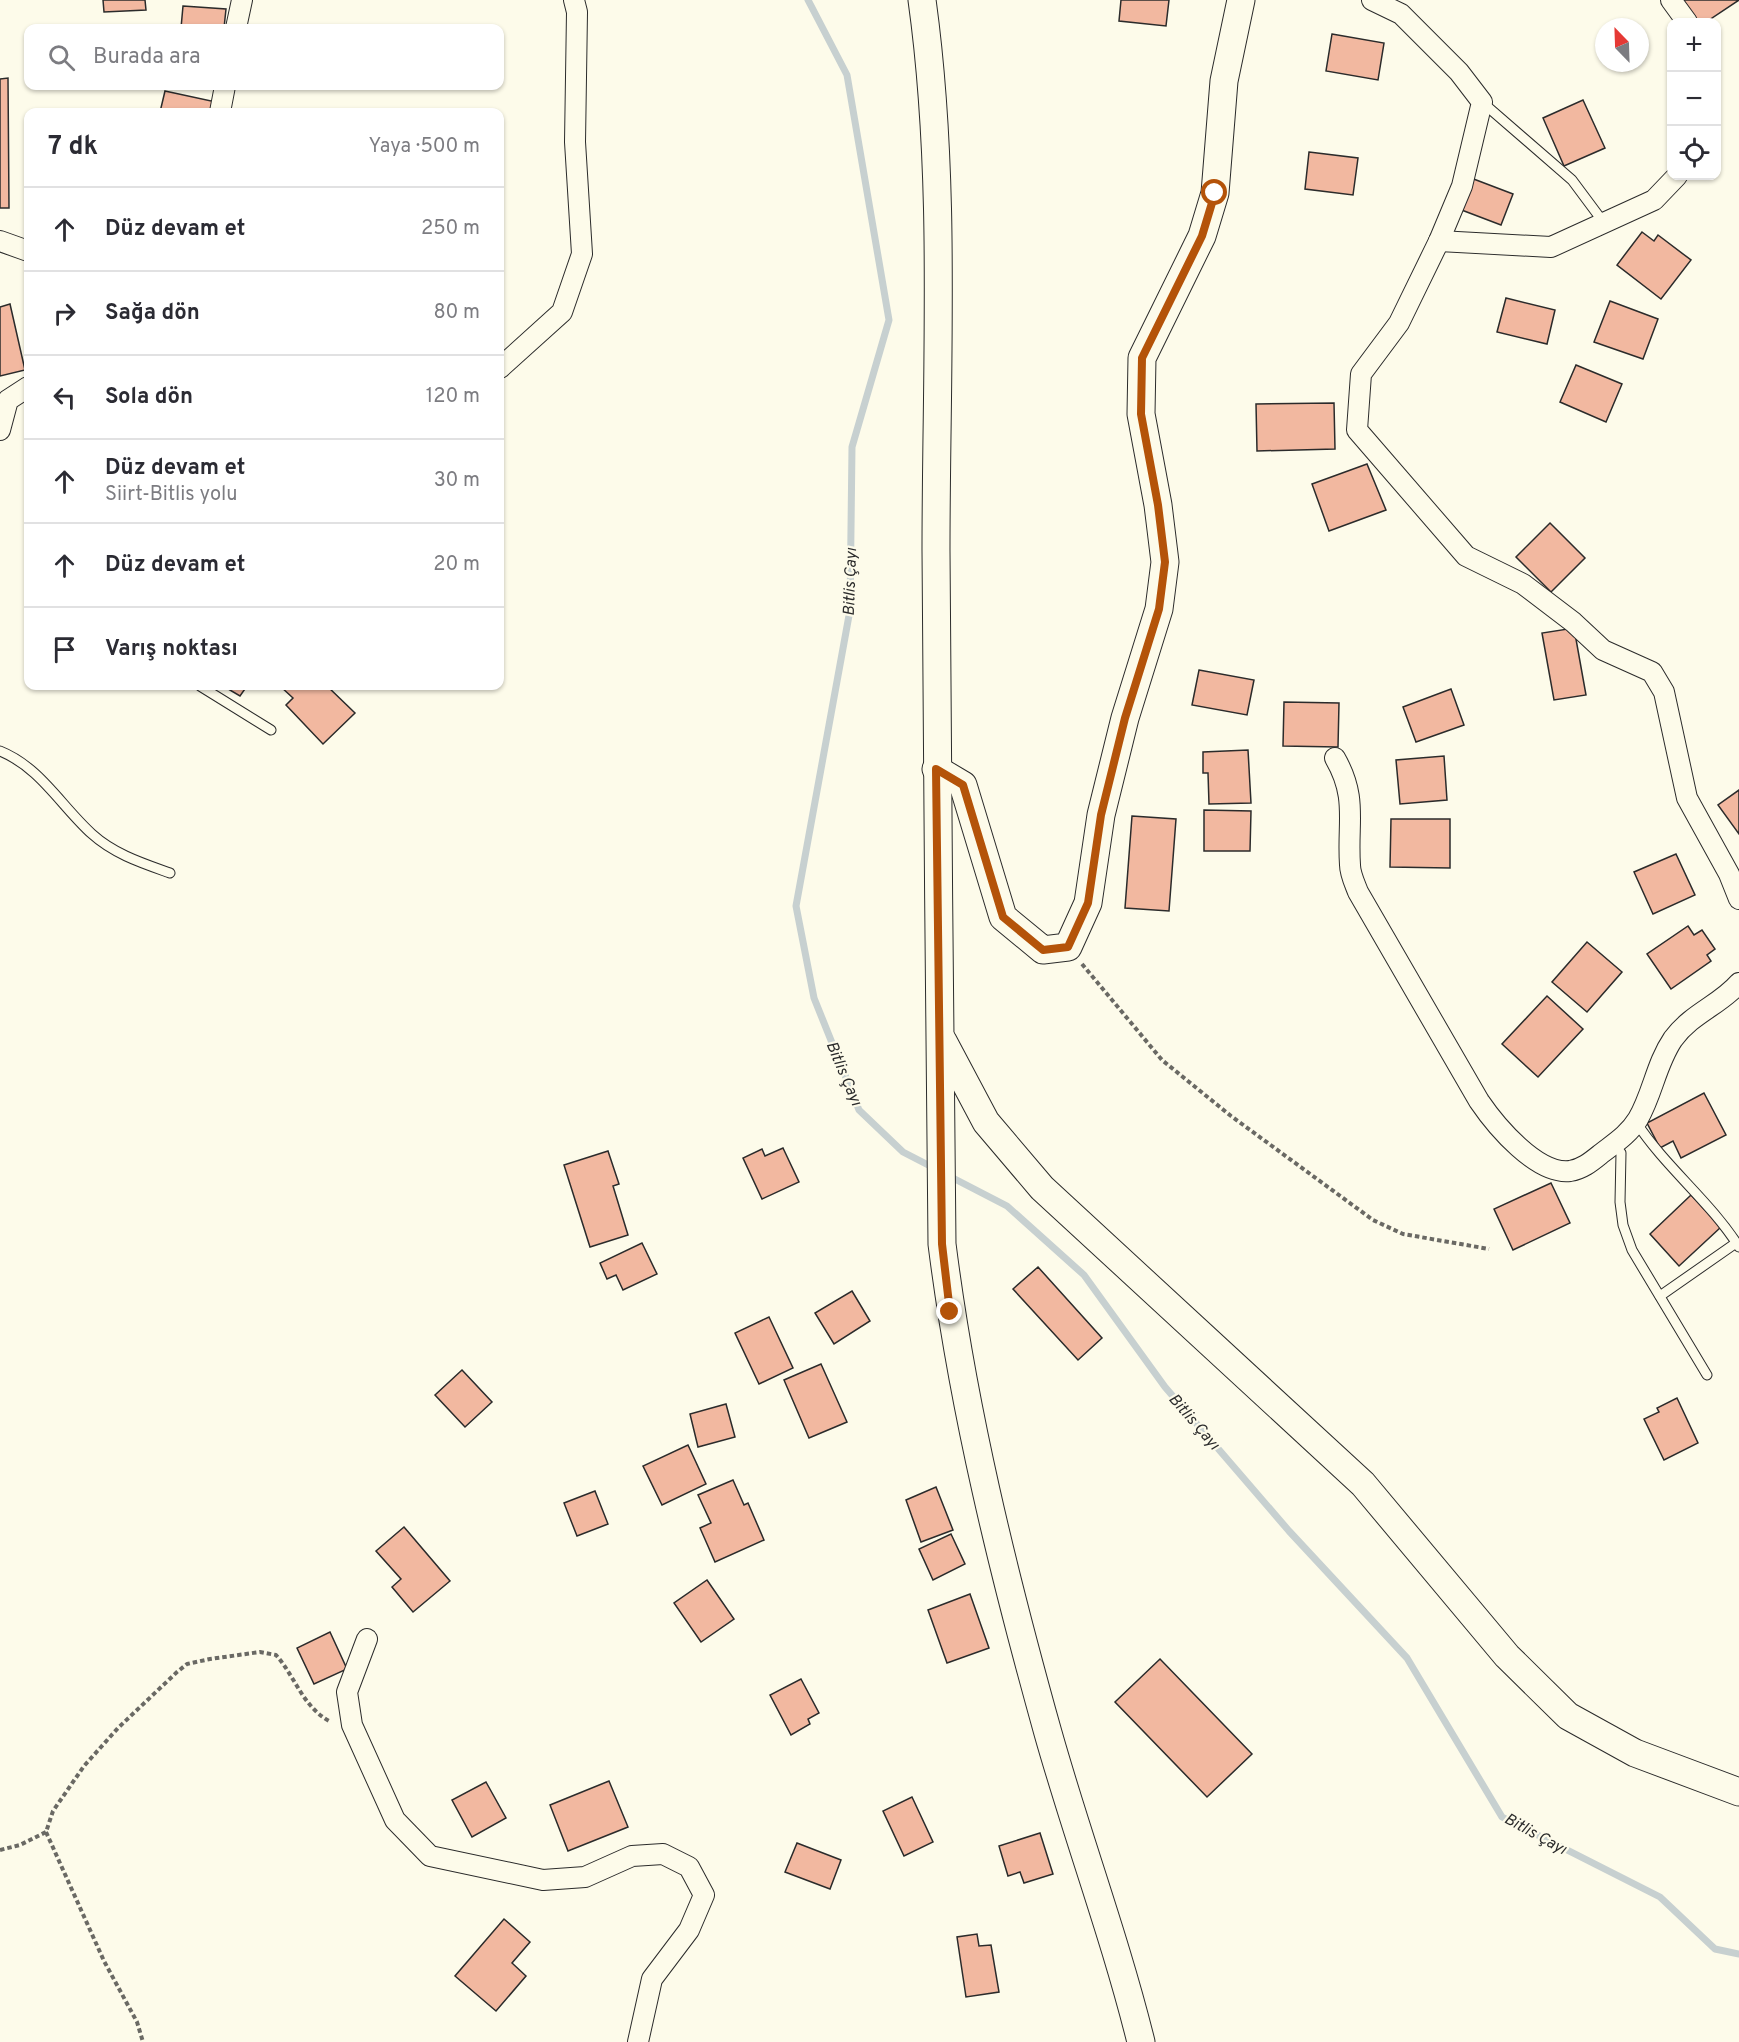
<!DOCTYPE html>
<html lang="tr">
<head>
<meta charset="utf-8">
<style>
	body { margin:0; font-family:Overpass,sans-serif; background:#f2f2f3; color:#2b2b33 }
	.controls { position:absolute; right:18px; top:18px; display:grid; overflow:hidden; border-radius:12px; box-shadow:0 2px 4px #0004 }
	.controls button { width:54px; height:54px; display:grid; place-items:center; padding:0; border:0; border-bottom:2px solid #e1e1e2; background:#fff; color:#2b2b33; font:30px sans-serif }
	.compass { position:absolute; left:1595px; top:18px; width:54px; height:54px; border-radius:50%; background:#fff; box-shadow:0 2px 4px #0004; rotate:337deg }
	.stop { position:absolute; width:18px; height:18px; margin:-14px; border:4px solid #b45309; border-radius:50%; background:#fff }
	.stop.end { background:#b45309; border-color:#fff; box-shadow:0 2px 6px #0008 }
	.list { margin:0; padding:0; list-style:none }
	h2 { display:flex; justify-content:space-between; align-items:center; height:78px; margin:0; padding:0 24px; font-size:26px }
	h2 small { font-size:20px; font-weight:400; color:#7c7c81 }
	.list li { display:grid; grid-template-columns:39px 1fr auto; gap:18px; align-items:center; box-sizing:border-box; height:84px; padding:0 24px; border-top:2px solid #e1e1e2 }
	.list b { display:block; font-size:22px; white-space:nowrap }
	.list p { margin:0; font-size:20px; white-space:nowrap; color:#7c7c81 }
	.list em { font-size:20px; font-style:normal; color:#7c7c81 }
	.icon { flex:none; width:33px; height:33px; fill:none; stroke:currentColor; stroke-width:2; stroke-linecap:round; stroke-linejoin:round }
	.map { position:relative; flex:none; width:1739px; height:2042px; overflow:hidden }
	.search { position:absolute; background:#fff; box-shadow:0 2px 4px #0004; left:24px; top:24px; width:480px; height:66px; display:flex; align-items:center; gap:15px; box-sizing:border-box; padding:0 21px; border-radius:12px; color:#7c7c81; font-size:22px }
	.panel { position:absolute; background:#fff; box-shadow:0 2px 4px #0004; left:24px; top:108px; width:480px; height:582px; border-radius:12px }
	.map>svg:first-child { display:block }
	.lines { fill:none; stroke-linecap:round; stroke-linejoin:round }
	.stream { stroke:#c7d0d0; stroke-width:7 }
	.building { fill:#f2b8a0; stroke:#2b2b2b; stroke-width:1.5 }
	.lane-casing { stroke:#2b2b2b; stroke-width:11 }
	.street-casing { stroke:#2b2b2b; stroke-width:22 }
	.secondary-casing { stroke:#2b2b2b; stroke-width:29 }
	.path { stroke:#6a6964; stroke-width:4; stroke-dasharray:4.5 3; stroke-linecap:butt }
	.lane { stroke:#fdfbea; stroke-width:9 }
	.street { stroke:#fdfbea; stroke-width:20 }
	.secondary { stroke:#fdfbea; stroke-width:27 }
	.route { stroke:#b45309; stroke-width:8 }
	.labels { text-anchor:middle; stroke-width:4.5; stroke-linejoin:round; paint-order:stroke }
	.water-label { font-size:16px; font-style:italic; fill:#2b2b2b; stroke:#fdfbea }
</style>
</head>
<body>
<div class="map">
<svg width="1739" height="2042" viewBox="0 0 1739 2042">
	<rect width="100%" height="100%" fill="#fdfbea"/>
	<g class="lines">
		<g class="stream">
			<path d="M808,0l39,75 42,245 -37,127 -2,163 -54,296 18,92 45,112 44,42 31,16"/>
			<path d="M949,1176l58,30 77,69 81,112 124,144 118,127 95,159 158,80 55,52 24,5"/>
		</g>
	</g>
	<g class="building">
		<path d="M103,0h42l1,10 -42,2z"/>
		<path d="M1121,0h48l-3,26 -47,-5z"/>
		<path d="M1682,0h57l-33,22h-8z"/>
		<path d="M183,6l43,3 -2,19h-43z"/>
		<path d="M1332,34l52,9 -6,37 -52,-9z"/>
		<path d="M8,78l1,130h-9v-129z"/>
		<path d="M165,91l51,11 -3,10h-53z"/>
		<path d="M1583,100l22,48 -41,18 -21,-48z"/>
		<path d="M1309,152l49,6 -5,37 -48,-6z"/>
		<path d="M1471,178l42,16 -12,31 -42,-16z"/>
		<path d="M1642,232l12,9 4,-6 33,25 -30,39 -44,-34z"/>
		<path d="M1506,298l49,12 -8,34 -50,-12z"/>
		<path d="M1610,301l48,18 -15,40 -49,-17z"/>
		<path d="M10,304l15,66 -25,6v-69z"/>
		<path d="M1576,365l46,19 -16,38 -46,-20z"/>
		<path d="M1334,403l1,46 -78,2 -1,-47z"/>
		<path d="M1367,464l19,46 -57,21 -17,-47z"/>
		<path d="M1550,523l35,35 -34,34 -35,-35z"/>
		<path d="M1574,628l12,67 -32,5 -12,-67z"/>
		<path d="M1199,670l55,10 -7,35 -55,-10z"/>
		<path d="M223,686h24l-7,10z"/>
		<path d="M280,686h47l28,27 -32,31 -37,-39 7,-7z"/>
		<path d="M1451,689l13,36 -48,17 -13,-35z"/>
		<path d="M1284,702l55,1 -1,44 -55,-1z"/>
		<path d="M1248,750l3,53 -42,1 -1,-31h-5v-21z"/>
		<path d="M1444,756l3,44 -47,4 -4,-44z"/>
		<path d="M1739,790v44l-21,-29z"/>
		<path d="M1204,810l47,1 -1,40h-46z"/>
		<path d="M1132,816l44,3 -7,92 -44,-3z"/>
		<path d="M1391,819h59v49l-60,-1z"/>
		<path d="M1676,854l19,41 -42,19 -19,-42z"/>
		<path d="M1688,926l6,9 8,-5 13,19 -8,6 4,6 -40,28 -24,-35z"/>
		<path d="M1587,942l35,30 -35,40 -35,-30z"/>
		<path d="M1547,996l36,33 -45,48 -36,-33z"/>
		<path d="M1704,1093l22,42 -45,23 -8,-17 -13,7 -13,-25z"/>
		<path d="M783,1148l16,34 -37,17 -19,-41 19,-9 3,7z"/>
		<path d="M608,1151l11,33 -6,2 15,49 -38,12 -26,-82z"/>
		<path d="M1551,1183l19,40 -57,27 -19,-41z"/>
		<path d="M1691,1195l30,32 -42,39 -29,-32z"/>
		<path d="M642,1243l15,31 -34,16 -7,-15 -9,4 -7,-16z"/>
		<path d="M1038,1267l64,71 -24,22 -65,-71z"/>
		<path d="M852,1291l18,30 -36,23 -19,-31z"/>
		<path d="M769,1317l24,51 -34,16 -24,-51z"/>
		<path d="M821,1364l26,58 -38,16 -25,-58z"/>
		<path d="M462,1370l30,32 -27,25 -30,-32z"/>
		<path d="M1677,1398l21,45 -34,17 -20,-41 15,-7 -2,-4z"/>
		<path d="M726,1404l9,33 -37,10 -8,-33z"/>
		<path d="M688,1445l18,39 -44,21 -19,-39z"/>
		<path d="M733,1480l11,25 4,-2 16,37 -49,22 -15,-34 11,-5 -13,-28z"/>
		<path d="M936,1487l17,43 -32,12 -15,-42z"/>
		<path d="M595,1491l13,33 -31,12 -13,-33z"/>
		<path d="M404,1527l46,54 -37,31 -21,-25 9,-8 -25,-28z"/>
		<path d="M951,1534l14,30 -32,16 -14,-31z"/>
		<path d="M707,1580l27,39 -33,23 -27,-39z"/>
		<path d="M970,1594l19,54 -42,15 -19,-53z"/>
		<path d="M330,1632l17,37 -33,15 -17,-36z"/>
		<path d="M1160,1659l92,95 -45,43 -92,-95z"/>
		<path d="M801,1679l18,34 -11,6 2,5 -19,11 -21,-40z"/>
		<path d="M609,1781l19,46 -60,24 -18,-46z"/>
		<path d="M486,1782l20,36 -34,19 -20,-37z"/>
		<path d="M912,1797l21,45 -29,14 -21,-45z"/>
		<path d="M1040,1833l13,41 -29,9 -4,-11 -12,4 -9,-30z"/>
		<path d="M797,1843l44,17 -11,29 -45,-17z"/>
		<path d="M504,1919l26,23 -18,21 14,13 -30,35 -41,-35z"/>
		<path d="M977,1934l2,12 12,-1 8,47 -33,5 -9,-60z"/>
	</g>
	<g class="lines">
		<g class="lane-casing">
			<g id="lane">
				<path d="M1482,102l90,78 32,43"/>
				<path d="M200,686l71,44"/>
				<path d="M0,751c40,16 61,55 92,83 22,20 50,29 78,39"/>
				<path d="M1636,1122c30,46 74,79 103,125"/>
				<path d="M1614,1144l7,9 -1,49 3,23 9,25 75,125"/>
				<path d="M1660,1296l76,-53"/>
			</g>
		</g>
		<g class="street-casing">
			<g id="street">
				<path d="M1372,0l29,14 58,58 23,30 -20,84 -23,55 -40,82 -38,51 -4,56 109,126 57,28 50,38 30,28 49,22 12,20 23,106 42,76 10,25"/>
				<path d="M1671,0l16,22"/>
				<path d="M236,28l6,-28"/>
				<path d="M220,112l5,-26"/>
				<path d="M0,241l28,10"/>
				<path d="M1439,241l112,6 103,-47 23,-24"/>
				<path d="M500,368l62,-56 20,-58 -7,-112 2,-130 -3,-12"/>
				<path d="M0,430l8,-30 20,-13"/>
				<path d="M1335,758c23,40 12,64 15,107 0,9 5,19 8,27l121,209c17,25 58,74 91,70 13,-2 22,-10 32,-18 13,-10 27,-19 36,-34 15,-26 18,-55 35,-80 19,-26 47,-34 66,-56"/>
				<path d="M367,1639l-20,53 5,33 43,95 35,36 113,24 42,-3 47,-21 31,-2 26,13 15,28 -15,35 -37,49 -14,63"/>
			</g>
		</g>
		<g class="secondary-casing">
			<g id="secondary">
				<path d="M922,0c25,179 14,369 14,550 0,231 5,463 6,694 21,166 61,328 106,489 29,103 67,204 93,309"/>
				<path d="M936,769l27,16 40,132 40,33 25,-3 20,-44 13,-88 24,-97 34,-109 6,-47 -7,-57 -17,-91 1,-56 60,-122 13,-43 9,-112 17,-81"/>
				<path d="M943,1041l43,81 56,66 321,296 144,172 61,60 67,37 104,39"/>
			</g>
		</g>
		<g class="path">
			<path d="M1082,964l80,96 69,56 142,104 30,14 86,15"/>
			<path d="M46,1832l58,129 33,61 6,20"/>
			<path d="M0,1850l20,-5 26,-13 7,-21 31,-45 34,-38 59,-56 10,-8 23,-5 50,-7 16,3c19,21 27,53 55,67"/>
		</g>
		<use href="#lane" class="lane"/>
		<use href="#street" class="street"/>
		<use href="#secondary" class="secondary"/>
	</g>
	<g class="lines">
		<path class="route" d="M950,1312l-8,-68 -6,-475 27,16 40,132 40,33 25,-3 20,-44 13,-88 24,-97 34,-109 6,-47 -7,-57 -17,-91 1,-56 60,-122 13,-43"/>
	</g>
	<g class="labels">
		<g class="water-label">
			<text transform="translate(849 582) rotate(-88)" y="6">Bitlis Çayı</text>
			<text transform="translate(845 1073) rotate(67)" y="6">Bitlis Çayı</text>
			<text transform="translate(1195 1421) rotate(49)" y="6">Bitlis Çayı</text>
			<text transform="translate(1536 1833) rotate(29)" y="6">Bitlis Çayı</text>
		</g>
	</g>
</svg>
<div class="controls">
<button>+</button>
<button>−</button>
<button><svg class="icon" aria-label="locate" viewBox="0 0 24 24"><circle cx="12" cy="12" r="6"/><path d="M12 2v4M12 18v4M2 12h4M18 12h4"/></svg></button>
</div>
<svg class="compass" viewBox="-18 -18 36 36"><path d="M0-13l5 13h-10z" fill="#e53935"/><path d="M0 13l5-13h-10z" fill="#7c7c81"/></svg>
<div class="stop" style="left:1215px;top:193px"></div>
<div class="stop end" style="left:950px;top:1312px"></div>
<div class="search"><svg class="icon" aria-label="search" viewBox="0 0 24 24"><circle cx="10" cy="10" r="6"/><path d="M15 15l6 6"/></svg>Burada ara</div>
<section class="panel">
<h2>7 dk<small>Yaya · 500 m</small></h2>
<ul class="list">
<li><svg class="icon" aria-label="ahead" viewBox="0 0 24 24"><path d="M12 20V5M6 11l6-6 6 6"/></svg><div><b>Düz devam et</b></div><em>250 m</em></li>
<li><svg class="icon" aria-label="right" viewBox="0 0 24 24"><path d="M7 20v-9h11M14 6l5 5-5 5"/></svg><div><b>Sağa dön</b></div><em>80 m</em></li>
<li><svg class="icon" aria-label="left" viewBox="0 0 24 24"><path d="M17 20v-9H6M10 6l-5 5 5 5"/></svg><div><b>Sola dön</b></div><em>120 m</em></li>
<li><svg class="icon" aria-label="ahead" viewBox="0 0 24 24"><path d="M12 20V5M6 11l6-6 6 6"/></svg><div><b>Düz devam et</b><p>Siirt-Bitlis yolu</p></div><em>30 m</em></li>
<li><svg class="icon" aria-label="ahead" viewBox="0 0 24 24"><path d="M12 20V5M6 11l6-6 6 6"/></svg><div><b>Düz devam et</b></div><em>20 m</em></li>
<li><svg class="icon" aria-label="arrive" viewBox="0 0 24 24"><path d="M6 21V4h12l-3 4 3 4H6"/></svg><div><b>Varış noktası</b></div></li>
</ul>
</section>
</div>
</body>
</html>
